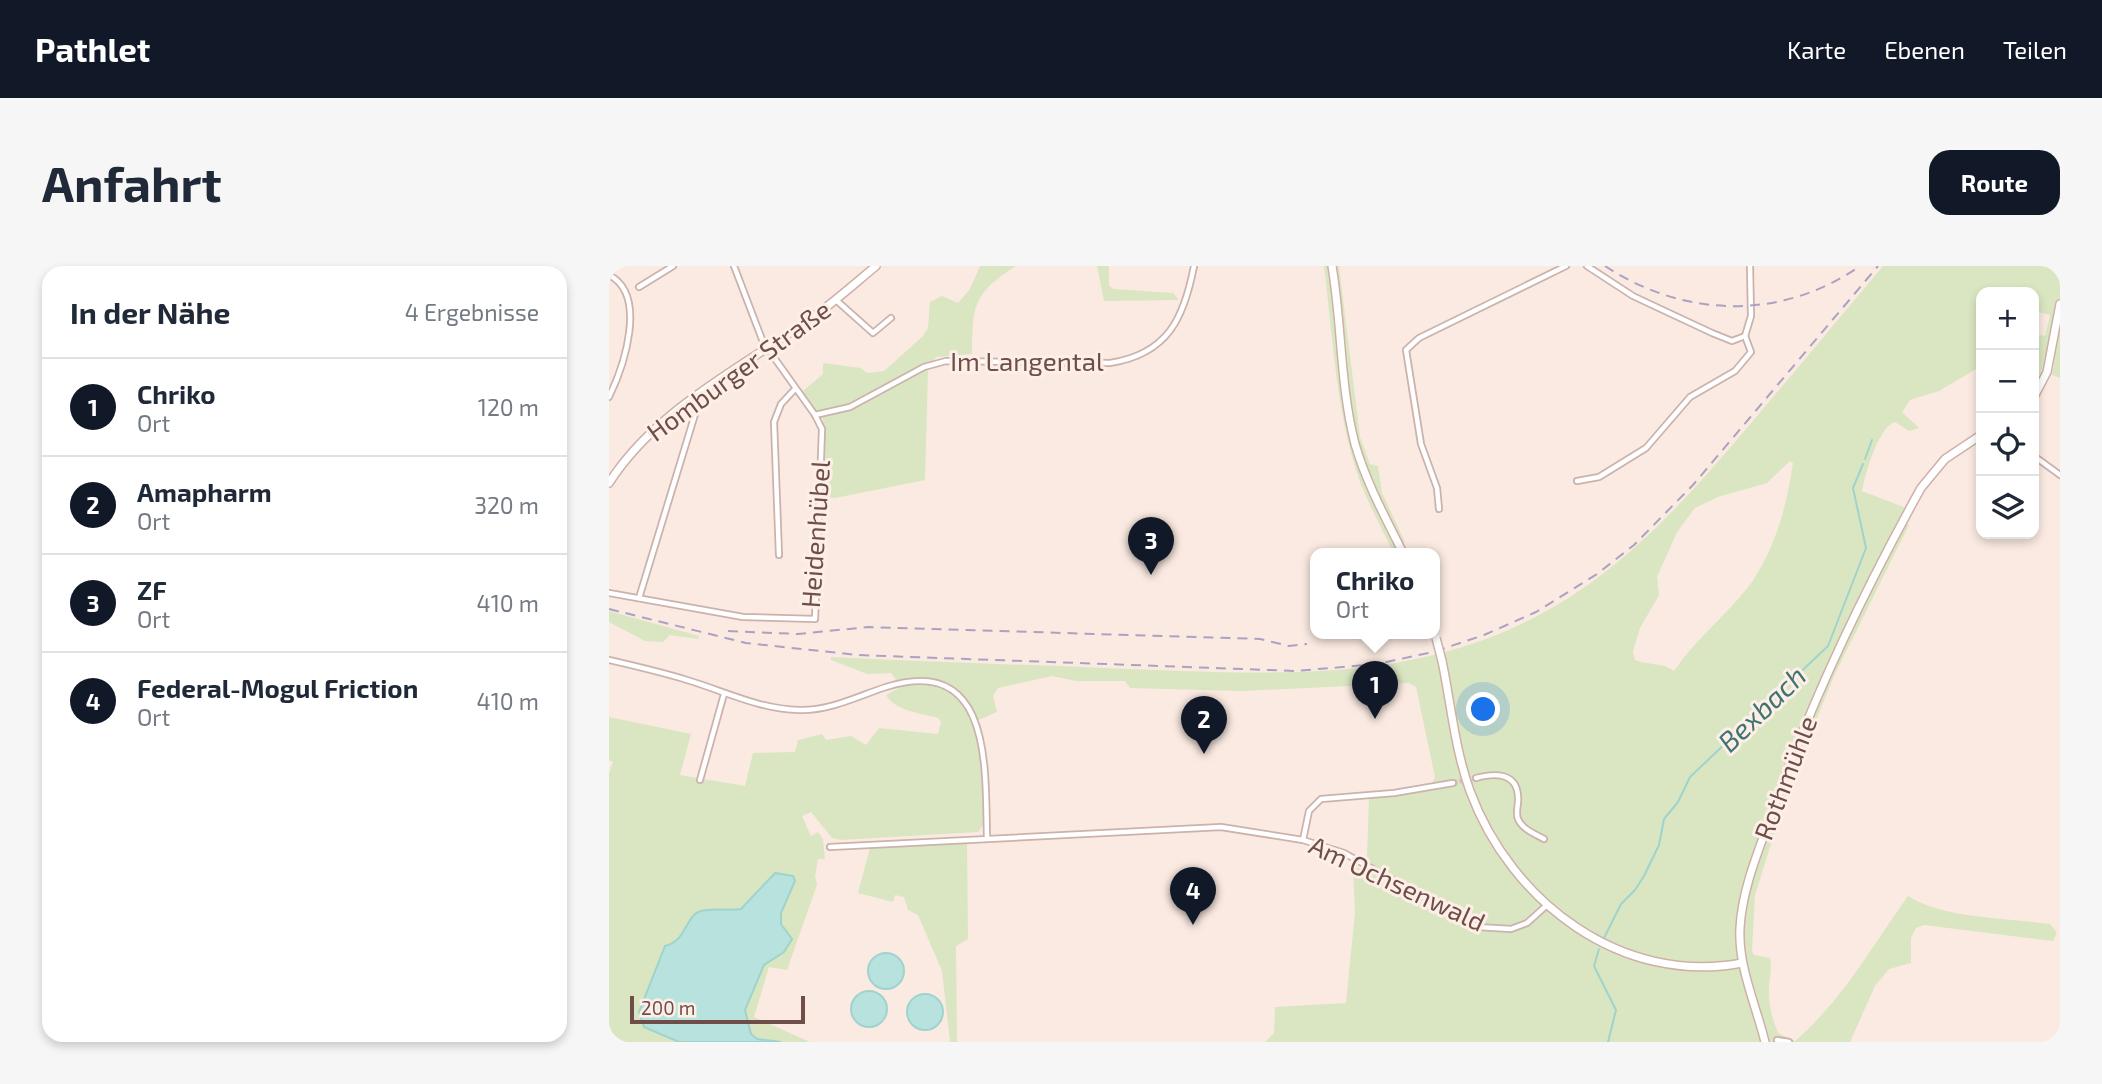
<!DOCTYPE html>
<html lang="de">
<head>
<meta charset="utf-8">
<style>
	body { margin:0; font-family:"Exo 2",sans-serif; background:#f6f6f7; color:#1f2937 }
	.controls { position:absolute; right:21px; top:21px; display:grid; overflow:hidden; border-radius:14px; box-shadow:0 4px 10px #0003 }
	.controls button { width:63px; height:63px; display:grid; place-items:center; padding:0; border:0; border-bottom:2px solid #e0e1e3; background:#fff; color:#1f2937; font:35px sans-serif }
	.scale { position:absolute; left:21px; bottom:18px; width:175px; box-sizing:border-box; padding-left:7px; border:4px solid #6f4e4a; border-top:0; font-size:19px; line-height:24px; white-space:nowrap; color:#6f4e4a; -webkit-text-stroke:5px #fdefe7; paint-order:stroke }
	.you { position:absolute; left:875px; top:444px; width:24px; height:24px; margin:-18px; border:5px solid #fff; border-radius:50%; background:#1a73e8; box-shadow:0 0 0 10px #1a73e833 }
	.badge { display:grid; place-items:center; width:46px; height:46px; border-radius:50%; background:#111827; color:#fff; font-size:23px; font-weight:700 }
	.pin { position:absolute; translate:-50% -58px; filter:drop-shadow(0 2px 4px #0008) }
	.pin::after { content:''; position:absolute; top:37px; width:24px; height:21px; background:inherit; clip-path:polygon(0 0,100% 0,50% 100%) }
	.popup { position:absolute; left:701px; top:282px; width:130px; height:91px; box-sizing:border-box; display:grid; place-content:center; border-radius:14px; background:#fff; filter:drop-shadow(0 2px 5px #0005); font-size:23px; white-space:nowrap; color:#747a83 }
	.popup b { font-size:26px; color:#1f2937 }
	.popup::after { content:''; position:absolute; left:50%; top:100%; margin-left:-14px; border:14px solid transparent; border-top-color:#fff }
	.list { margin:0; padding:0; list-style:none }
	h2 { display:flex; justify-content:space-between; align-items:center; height:91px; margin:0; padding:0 28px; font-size:30px }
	h2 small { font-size:23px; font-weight:400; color:#747a83 }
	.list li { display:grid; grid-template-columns:46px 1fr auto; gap:21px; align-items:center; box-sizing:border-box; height:98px; padding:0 28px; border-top:2px solid #e0e1e3 }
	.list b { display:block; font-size:26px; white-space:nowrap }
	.list p { margin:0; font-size:23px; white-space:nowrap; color:#747a83 }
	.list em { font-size:23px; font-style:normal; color:#747a83 }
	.icon { flex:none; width:38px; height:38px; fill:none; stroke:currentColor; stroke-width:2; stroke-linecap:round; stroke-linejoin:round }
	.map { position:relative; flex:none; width:1451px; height:776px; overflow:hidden; border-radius:21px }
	header { display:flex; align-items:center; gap:42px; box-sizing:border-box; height:98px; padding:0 35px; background:#111827; color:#fff }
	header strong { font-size:33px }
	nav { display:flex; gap:38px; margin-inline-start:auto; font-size:24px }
	.intro { display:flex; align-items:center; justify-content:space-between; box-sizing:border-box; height:168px; padding:0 42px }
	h1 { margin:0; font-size:49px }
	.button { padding:18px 32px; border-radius:21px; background:#111827; color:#fff; font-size:24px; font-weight:700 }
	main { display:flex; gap:42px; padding:0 42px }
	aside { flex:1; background:#fff; border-radius:21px; box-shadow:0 4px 10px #0003 }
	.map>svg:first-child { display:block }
	.green { fill:#dae6c1; fill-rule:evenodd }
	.water { fill:#b8e2dd; stroke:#9fd3cd; stroke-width:2 }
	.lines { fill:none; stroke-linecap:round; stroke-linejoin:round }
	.stream { stroke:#9fd3cd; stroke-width:2 }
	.street-tunnel { stroke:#d7c3bb; stroke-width:4.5; stroke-dasharray:4.5 2; stroke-linecap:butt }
	.street-casing { stroke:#ccb2ac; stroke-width:8 }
	.secondary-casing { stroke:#cfb0a9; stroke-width:10 }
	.street { stroke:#fff; stroke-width:4.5 }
	.secondary { stroke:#fff; stroke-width:7 }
	.rail { stroke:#aba2c2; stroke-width:2; stroke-dasharray:10 7; stroke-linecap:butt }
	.secondary-bridge-casing { stroke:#cfb0a9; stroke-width:10; stroke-linecap:butt }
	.secondary-bridge { stroke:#fff; stroke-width:7 }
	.labels { text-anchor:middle; stroke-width:6; stroke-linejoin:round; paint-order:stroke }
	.street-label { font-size:26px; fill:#6f4e4a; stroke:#fdefe7 }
	.water-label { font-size:28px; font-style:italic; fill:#407470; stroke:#fdefe7 }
</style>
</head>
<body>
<header>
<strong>Pathlet</strong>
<nav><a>Karte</a><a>Ebenen</a><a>Teilen</a></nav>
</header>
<div class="intro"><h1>Anfahrt</h1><a class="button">Route</a></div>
<main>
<aside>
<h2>In der Nähe<small>4 Ergebnisse</small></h2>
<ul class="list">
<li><span class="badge">1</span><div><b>Chriko</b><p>Ort</p></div><em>120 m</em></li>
<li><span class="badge">2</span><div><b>Amapharm</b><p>Ort</p></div><em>320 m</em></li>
<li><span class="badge">3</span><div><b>ZF</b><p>Ort</p></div><em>410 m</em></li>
<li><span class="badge">4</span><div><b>Federal-Mogul Friction</b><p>Ort</p></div><em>410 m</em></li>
</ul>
</aside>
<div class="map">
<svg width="1451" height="776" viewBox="0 0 1451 776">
	<rect width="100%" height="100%" fill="#faeae1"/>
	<g class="green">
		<path d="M371,0h36c-44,28 -43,40 -44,88l-36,3 -8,13 -3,110 -90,18 -11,-2 -1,-77 -8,-4 -12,-24 20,-17v-11l38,5 6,5 17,-2 39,-35 5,-8 2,-26 12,-6 16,7 12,-14z"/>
		<path d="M488,0h12v20l5,3 59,4 6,7 -75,1z"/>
		<path d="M715,0h15l21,171 10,27 8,2 4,27 23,49 -13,8c-11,-23 -23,-45 -32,-68 -24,-69 -27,-144 -36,-216z"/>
		<path d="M1274,0h177v112l-8,-3 3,-16 -10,-3 -5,19 -6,10v-51l11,2 5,-21 -16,-4v-19h-53v82l-5,-5 -37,22 -29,9 -8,12 17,16 -10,3 -14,-9c-17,5 -30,53 -33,69l44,17 -6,11 9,6 -75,151 -45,111 -34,108 -3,56 2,4 16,3c3,13 -2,22 -1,35 0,14 4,27 9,40l17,8c46,-39 78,-96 113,-145 36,23 100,22 142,28l7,9 -4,8 -129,-16 -8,3 -5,10v25l-22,6 -14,17 -25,56h-585l9,-9 1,-26 71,-4 9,-90 -2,-44 -6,-5 15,5 5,-14 2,-56 59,-8 7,-14 -19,-90 -7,-4 -167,8 -112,-3 -5,-7h-49l-24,-5 -54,12 -5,8 4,16 -23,10 6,31 4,71 -6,8 -137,8 -9,-2 -21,-26 -9,4 9,20 7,-4 5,7 2,20h-7l-3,18 2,8 -30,85 -18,-3 -15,50 56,25h-201v-269l4,-11 -4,-2v-43l82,17 -11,41 65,11 8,-33 42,-1 3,-12 24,-6 4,6 25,-4 15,9 13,-17 59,6 3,-12 -3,-4c-17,-5 -43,-7 -52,-23l15,-8 -10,-14 -24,1 -36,-14v-3c91,5 182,7 273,11 176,6 341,23 492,-89 62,-46 112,-105 162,-164 42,-50 83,-99 125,-149zM1181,195l3,2c-7,47 -21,99 -54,135 -22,25 -46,45 -65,73 -9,-8 -27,-6 -39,-11l-2,-9 7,-23 19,-33 -2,-18 20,-45 18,-24 23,-11 49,-14z"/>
		<path d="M0,345l90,25 -1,3 -28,-4 -7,7 -18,-1 -36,-19z"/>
		<path d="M358,577l1,96 -12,7 1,96h-7l-8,-71 -24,-56 -10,-5 -4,-13 -9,-2 -2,7 -35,-9 12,-45z"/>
	</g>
	<g class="water">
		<path d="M166,607l18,3 2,5 -14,32v11l11,15 -8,13 -20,13 -19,45 6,24 6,5 24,3h-102l-35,-15 -5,-15 26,-66c19,-5 18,-20 30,-32 8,-7 35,-3 46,-5z"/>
		<circle cx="277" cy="705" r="18"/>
		<circle cx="260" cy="743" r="18"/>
		<circle cx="316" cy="746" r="18"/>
	</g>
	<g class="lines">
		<g class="stream">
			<path d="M1256,193l7,-19"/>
			<path d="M995,672l17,-34 14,-14 9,-14 15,-31 5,-26 14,-17 12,-25 138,-131 38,-98 -13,-60 10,-24"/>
			<path d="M990,683l-5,17 22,44 -8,32"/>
		</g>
		<path class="street-tunnel" d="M844,517l23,-5"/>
		<g class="street-casing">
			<g id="street">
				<path d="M978,0l46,30 79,37 20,8 13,-5"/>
				<path d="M0,9c39,20 15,91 0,122"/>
				<path d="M30,21l34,-21"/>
				<path d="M227,34l37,33 18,-15"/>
				<path d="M1136,70l6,-20 -1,-50"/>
				<path d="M206,149l35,-8 74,-40 22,-6 164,2c58,-9 74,-45 84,-97"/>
				<path d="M1425,190l26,19"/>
				<path d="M968,215l22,-4 47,-29 44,-51 45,-26 16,-19 -6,-16"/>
				<path d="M830,243l-2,-21 -16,-44 -15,-94 13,-12 147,-72"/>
				<path d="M170,289l-5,-133 7,-18 14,-15"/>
				<path d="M0,327l134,24 72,2 7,-190 -7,-14 -52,-73 -29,-76"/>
				<path d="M30,332l57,-187 -2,-12"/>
				<path d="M0,394c26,6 52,12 78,20 37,11 72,29 112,30 31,1 59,-14 87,-23 107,-34 99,83 101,150"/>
				<path d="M867,512c18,-5 41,-6 42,19 1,7 -3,15 0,22 4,10 17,15 26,20"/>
				<path d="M91,514l24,-86"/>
				<path d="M694,574l6,-29 12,-12 73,-6 59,-10"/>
				<path d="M221,581l391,-20 82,13 41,13 134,74 33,2 16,-6 20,-18"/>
				<path d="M1168,774l12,2"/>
			</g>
		</g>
		<g class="secondary-casing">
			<g id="secondary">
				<path d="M723,0c10,59 8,120 23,178 11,38 30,73 48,109"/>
				<path d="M1425,131l13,-25 13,-68"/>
				<path d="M0,217c46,-72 128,-113 197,-161 25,-17 47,-37 70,-56"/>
				<path d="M833,395c9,43 13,89 28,130 41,111 152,195 272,172"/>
				<path d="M1156,776c-9,-37 -27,-75 -25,-114 2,-38 18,-76 31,-112 39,-113 92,-223 150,-328l24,-29 36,-24"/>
			</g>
		</g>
		<use href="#street" class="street"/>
		<use href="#secondary" class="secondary"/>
		<g class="rail">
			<path d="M996,0c79,52 176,55 255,0"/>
			<path d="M0,343l137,34 112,12 438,16 81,-7 56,-12 51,-17 52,-23 61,-38 37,-29 59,-60 185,-219"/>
			<path d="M119,365l70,3 70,-7 392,12 29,7 18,-2"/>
		</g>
		<g class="secondary-bridge-casing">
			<path id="secondary-bridge" d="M827,372l6,23"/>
		</g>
		<use href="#secondary-bridge" class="secondary-bridge"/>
	</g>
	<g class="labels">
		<g class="street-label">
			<text x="418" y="105">Im Langental</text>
			<text transform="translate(130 105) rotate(-36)" y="9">Homburger Straße</text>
			<text transform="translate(207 268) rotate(-86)" y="9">Heidenhübel</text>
			<text transform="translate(1177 512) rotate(-69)" y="9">Rothmühle</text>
			<text transform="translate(788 618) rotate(25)" y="9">Am Ochsenwald</text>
		</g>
		<g class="water-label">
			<text transform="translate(1153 443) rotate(-44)" y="10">Bexbach</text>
		</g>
	</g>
</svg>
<div class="controls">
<button>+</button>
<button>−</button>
<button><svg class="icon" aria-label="locate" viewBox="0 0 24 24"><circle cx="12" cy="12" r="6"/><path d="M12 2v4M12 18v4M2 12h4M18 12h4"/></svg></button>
<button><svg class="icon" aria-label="layers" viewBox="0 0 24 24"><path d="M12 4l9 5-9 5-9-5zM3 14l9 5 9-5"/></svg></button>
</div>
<div class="scale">200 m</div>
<div class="you"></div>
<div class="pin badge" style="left:766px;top:453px">1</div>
<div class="popup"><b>Chriko</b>Ort</div>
<div class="pin badge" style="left:595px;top:488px">2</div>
<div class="pin badge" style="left:542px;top:309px">3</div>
<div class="pin badge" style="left:584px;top:659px">4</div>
</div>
</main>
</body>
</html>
